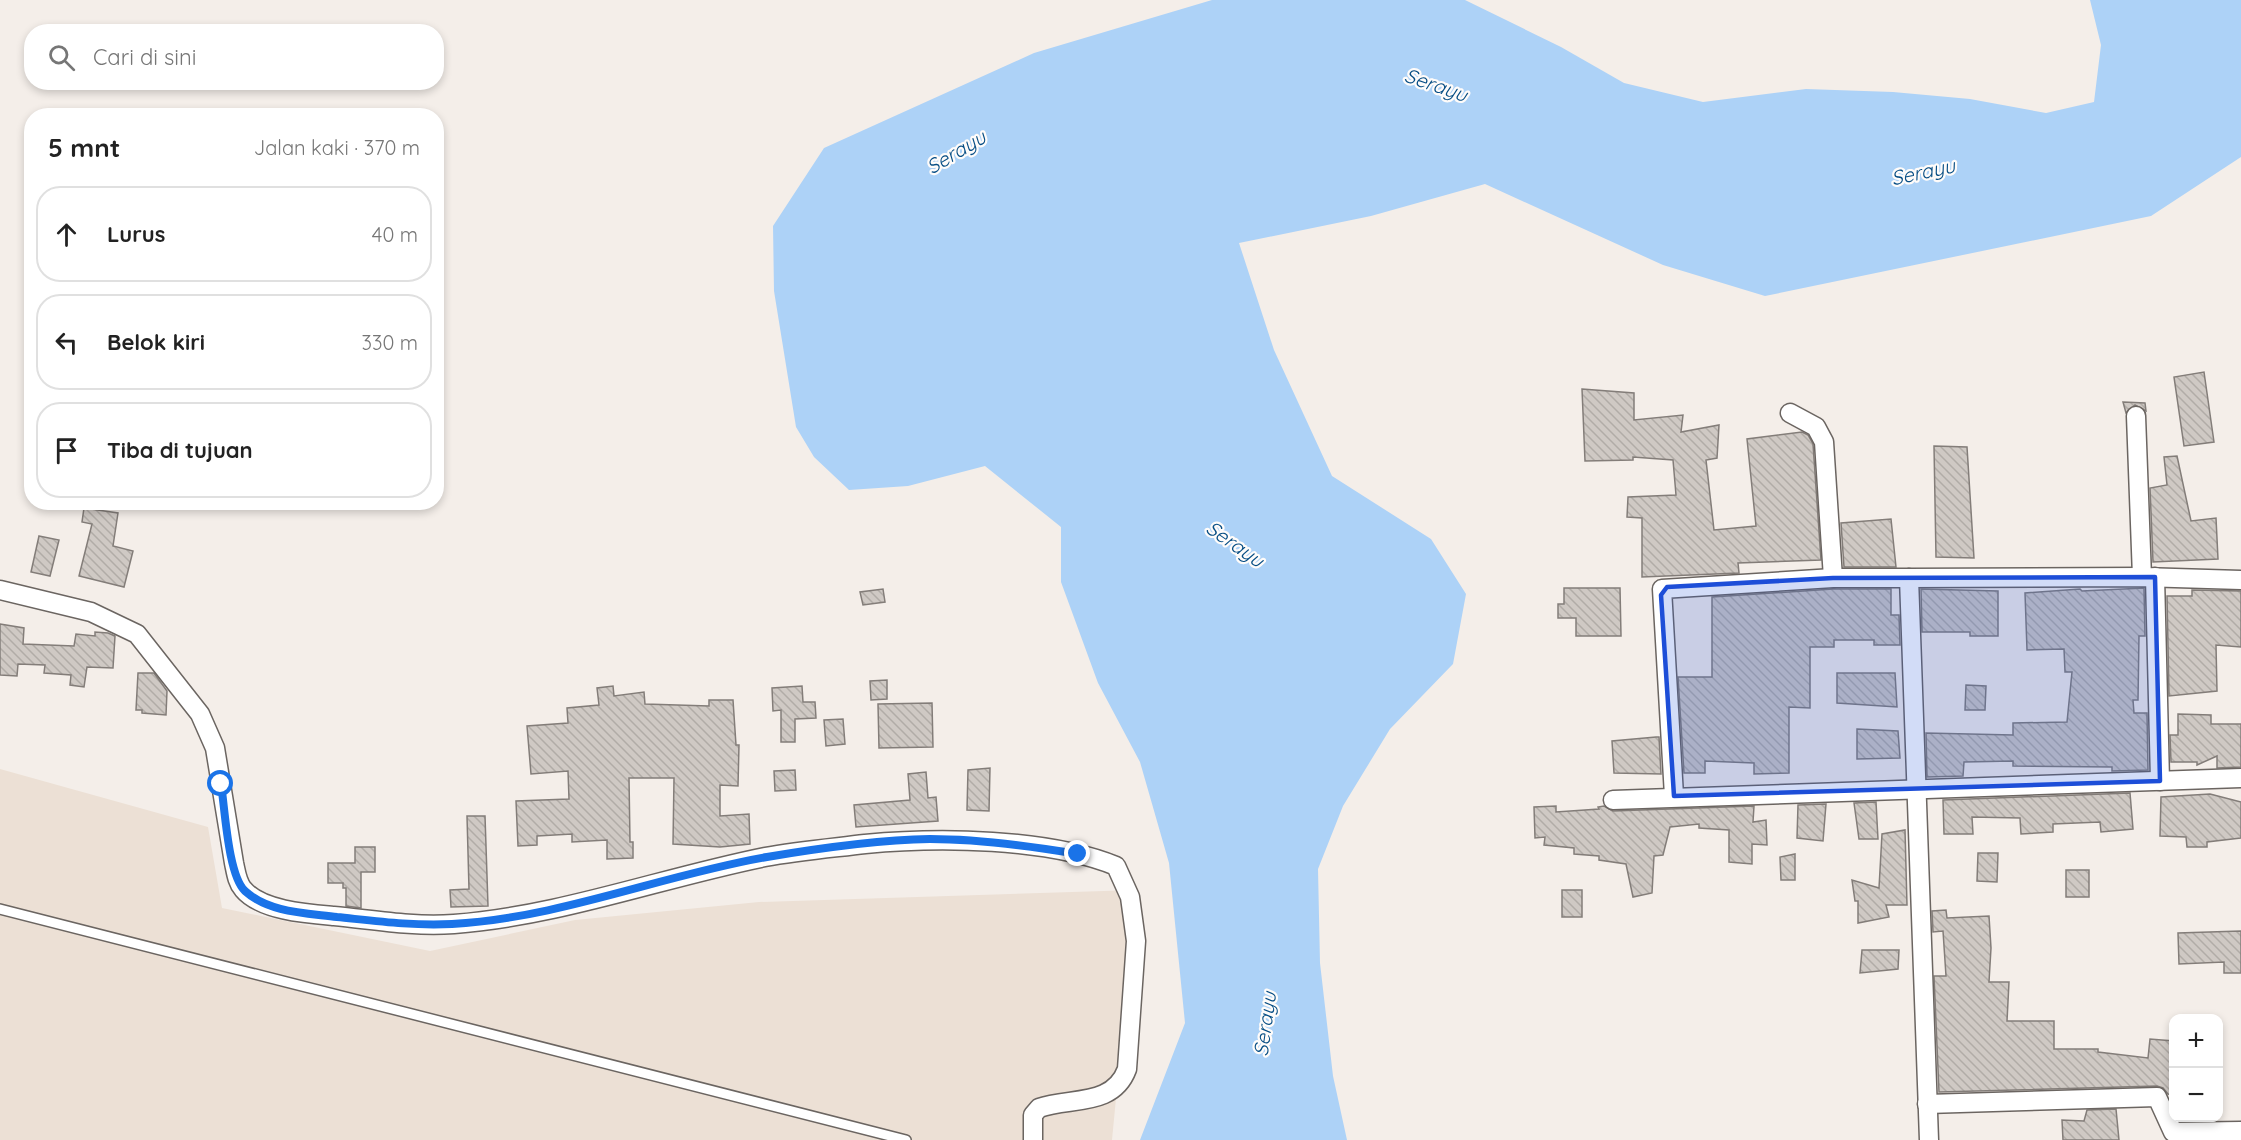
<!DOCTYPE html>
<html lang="id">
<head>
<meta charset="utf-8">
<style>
	body { margin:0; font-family:Quicksand,sans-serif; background:#f6f6f6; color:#222 }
	.controls { position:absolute; right:18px; bottom:18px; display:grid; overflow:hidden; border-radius:12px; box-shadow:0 3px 9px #0003 }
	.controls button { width:54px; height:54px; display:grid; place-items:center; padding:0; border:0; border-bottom:2px solid #e0e0e0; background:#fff; color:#222; font:30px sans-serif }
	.stop { position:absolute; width:18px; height:18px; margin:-14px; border:4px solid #1a73e8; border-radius:50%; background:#fff }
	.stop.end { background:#1a73e8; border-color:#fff; box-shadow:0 2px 6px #0008 }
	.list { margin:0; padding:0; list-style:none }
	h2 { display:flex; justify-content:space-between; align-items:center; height:78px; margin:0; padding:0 24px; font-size:26px }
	h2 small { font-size:20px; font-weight:400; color:#767676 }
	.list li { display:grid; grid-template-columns:39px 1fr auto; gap:18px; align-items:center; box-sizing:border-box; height:96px; margin:0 12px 12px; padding:0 12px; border:2px solid #e0e0e0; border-radius:24px }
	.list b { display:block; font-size:22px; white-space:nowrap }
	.list em { font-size:20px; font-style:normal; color:#767676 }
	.icon { flex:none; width:33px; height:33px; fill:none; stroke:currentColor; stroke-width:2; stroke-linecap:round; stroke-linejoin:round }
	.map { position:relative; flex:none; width:2241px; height:1140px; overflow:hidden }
	.search { position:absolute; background:#fff; box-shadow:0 3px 9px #0003; left:24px; top:24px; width:420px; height:66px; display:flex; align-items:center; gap:15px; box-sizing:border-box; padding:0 21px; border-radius:24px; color:#767676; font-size:22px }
	.panel { position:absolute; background:#fff; box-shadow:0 3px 9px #0003; left:24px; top:108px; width:420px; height:402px; border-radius:24px }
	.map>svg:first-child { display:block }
	.built { fill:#ece0d5 }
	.water { fill:#add2f7 }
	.building { fill:url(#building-back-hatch); stroke:#837d79; stroke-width:1.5 }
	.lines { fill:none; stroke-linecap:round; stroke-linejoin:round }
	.service-casing { stroke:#6b6561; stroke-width:12 }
	.minor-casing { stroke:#6b6561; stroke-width:21 }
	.service { stroke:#fff; stroke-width:9 }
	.minor { stroke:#fff; stroke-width:18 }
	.route { stroke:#1a73e8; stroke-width:8 }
	.marked { fill:#1d4ed8; fill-opacity:0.2; stroke:#1d4ed8; stroke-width:4.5; stroke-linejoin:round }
	.labels { text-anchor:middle; stroke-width:4.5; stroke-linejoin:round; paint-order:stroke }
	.water-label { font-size:20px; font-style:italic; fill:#064d84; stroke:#fffcfa }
</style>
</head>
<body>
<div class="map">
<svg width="2241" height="1140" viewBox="0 0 2241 1140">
	<defs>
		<pattern id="building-back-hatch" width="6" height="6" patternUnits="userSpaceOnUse" patternTransform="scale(1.5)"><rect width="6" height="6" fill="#cfc9c4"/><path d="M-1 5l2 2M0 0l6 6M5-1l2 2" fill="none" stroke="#b1aca7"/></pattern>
	</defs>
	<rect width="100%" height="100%" fill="#f4eee9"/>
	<path class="built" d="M0,769l208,58 14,81 208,43 145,-31 184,-18 377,-12 -24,250h-1112z"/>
	<path class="water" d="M1212,0h253l96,47 63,36 79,19 103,-13 87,3 77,7 76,14 48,-11 7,-57 -11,-45h151v157l-90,59 -386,80 -102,-31 -178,-81 -114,32 -132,27 35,107 58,126 99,63 35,55 -13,70 -63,65 -47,77 -25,63 2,94 13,113 14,64h-207l45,-117 -16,-160 -29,-101 -42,-79 -37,-101v-55l-76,-61 -77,20 -59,4 -35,-33 -18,-30 -22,-136 -1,-65 51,-78 210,-95z"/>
	<g class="building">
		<path d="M2204,372l10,70 -30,4 -10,-69z"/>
		<path d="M1582,389l52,4v27l49,-5 -2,17 38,-7 -2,33 -11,2 8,70 42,-4 -9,-87 55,-7 6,3 5,9 8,116 -83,3 1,10 -97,4v-59l-15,-1 1,-20 48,-2 -3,-35 -40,-3v3l-48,1z"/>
		<path d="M2123,402l22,1 1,8 -11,-6 -9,8z"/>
		<path d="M1934,446l33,1 7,111 -38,-1z"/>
		<path d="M2177,456l14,65 25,-3 2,41 -65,3 -3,-74 17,-3 -3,-28z"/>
		<path d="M84,508l34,5 -5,33 20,5 -9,36 -45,-11 13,-52 -10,-2z"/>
		<path d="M1891,519l5,48h-52l-3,-44z"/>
		<path d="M39,536l20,4 -9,36 -19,-4z"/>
		<path d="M1564,588h56l1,48h-45v-18h-18v-14h6z"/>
		<path d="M2144,588l1,48h-6l-1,64h-5l1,13h13l1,57 -36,1v-4l-99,-1v-5l-49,1 -1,14 -36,1 -1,-44 87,2v-12l54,-1 5,-50h-7l-1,-23 -37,1 -2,-57 55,-4 2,2z"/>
		<path d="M883,589l2,13 -22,3 -3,-13z"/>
		<path d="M1833,589h58v26h8l1,30h-26v-5h-40v7h-24v61l-21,-1v66l-35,1v-11l-49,-2v12h-21l-6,-96h34v-80z"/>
		<path d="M1921,589l77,2v45h-28v-4h-48z"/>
		<path d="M2192,590l49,1v56l-25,-2 1,46 -48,5 -2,-100h25z"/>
		<path d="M0,624l24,4 -1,16 51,2 2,-12 19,2v-4l13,1 7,3 -2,32 -26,-1 -3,20 -14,-2 1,-10 -27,-2 1,-8 -27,-1 -1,12 -17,-1z"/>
		<path d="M138,673h16l13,18 -1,24 -24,-2v-3h-6z"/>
		<path d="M1837,673h58l2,34 -60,-4z"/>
		<path d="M887,680v19l-16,1 -1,-19z"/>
		<path d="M1966,685l20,1 -1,24h-20z"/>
		<path d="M613,686l1,10 30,-4 1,12 64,2v-6h24l3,45h3l-1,41 -18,-1v31l29,-2 1,30 -30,3 -47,-3 1,-66h-45l1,64h3v16l-26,1v-19l-35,2v-8l-35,2v9l-19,1 -2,-45 53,-2 -1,-28 -37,3 -4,-48 41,-3 -1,-15 32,-3 -2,-17z"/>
		<path d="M802,686l1,16h12l1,16 -21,1v23h-14v-32l-8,1 -1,-23z"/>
		<path d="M932,703l1,44 -54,1 -1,-44z"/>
		<path d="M2178,714l33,1v9h30v43l-24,1v-12l-20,9v-3h-26l-1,-27h8z"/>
		<path d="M843,719l2,25 -19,2 -2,-26z"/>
		<path d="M1857,729l41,2 2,27 -43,1z"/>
		<path d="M1656,737h3l2,37 -47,-1 -2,-32z"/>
		<path d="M990,768l-1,43 -22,-1 1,-40z"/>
		<path d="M795,770l1,20 -21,1 -1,-20z"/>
		<path d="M926,772l2,26 8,-1 2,24 -82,6 -2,-22 56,-5 -2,-26z"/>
		<path d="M2130,793l3,36 -32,3 -1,-10 -47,2v8l-32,2 -1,-16 -48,-1 1,17h-29l-1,-34z"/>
		<path d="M2210,794l31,8v36l-34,4v5h-20l-1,-10 -26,-1 1,-39z"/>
		<path d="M1876,802l2,37h-19l-5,-36z"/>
		<path d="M1826,804l-3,37 -26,-3 1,-33z"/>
		<path d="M1556,806v6l43,-3 -1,-2 6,-1 9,5 141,-5 -1,16 13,-2 1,25 -15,-1v20l-23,-2v-32l-30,-2v-4l-29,3 -7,28 -9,1 -2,37 -19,4 -7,-33 -27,-4v-4l-25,-2v-6l-30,-3 1,-8 -10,1 -1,-31z"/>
		<path d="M467,816h18l3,90 -37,1 -1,-17 19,-1z"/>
		<path d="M1905,830l2,75h-21l3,12 -31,6v-22h-3l-3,-21 27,8 3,-54z"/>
		<path d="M355,847h20v25h-14v36l-15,-2v-18h-3v-5h-15v-20h27z"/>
		<path d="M1978,853h20l-1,29 -20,-1z"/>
		<path d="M1795,854v26h-14l-1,-23z"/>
		<rect x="2066" y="870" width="23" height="27"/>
		<rect x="1562" y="890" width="20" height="27"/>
		<path d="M1946,910l1,8 42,-2 2,32 -2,34h20l-2,39h47v28h44v3l50,6 2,-19 24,2v54l-6,-1 -5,-6 -6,-2 -218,6 -5,-116h12l-3,-45 -10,1 -1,-21z"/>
		<path d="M2241,931v42h-17v-11l-45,2 -1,-31z"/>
		<path d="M1862,950h37l-1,19 -38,4z"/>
		<path d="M2116,1109l3,31h-56l-1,-20 22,1 3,-11z"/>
		<path d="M2179,1118h34v2l-33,1z"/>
	</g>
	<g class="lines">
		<g class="service-casing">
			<path id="service" d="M0,909l906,231"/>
		</g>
		<g class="minor-casing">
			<g id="minor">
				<path d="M1790,413l26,14 8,15 9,136"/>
				<path d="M2136,416l6,161"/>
				<path d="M2155,577l5,204"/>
				<path d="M0,590l91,22 46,22 63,80 15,34 19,115c2,9 3,19 9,26 18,22 66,25 91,27 41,4 79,11 120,8 105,-8 207,-46 311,-67 32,-6 67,-9 100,-13 74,-7 182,-6 251,22l14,31 6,44 -9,128c-14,38 -56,28 -88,39l-6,7v25"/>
				<path d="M1674,796l-12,-207 171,-11h76"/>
				<path d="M1613,800l628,-22"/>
				<path d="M1927,1104l230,-7 16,35 68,-1"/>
				<path d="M1929,1140l-20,-562 233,-1 99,3"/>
			</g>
		</g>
		<use href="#service" class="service"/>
		<use href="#minor" class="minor"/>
	</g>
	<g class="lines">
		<path class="route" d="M221,784c4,25 7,91 24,107 24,22 62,22 92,26 39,4 75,9 115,7 108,-6 210,-49 315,-67 53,-9 109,-17 163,-18 49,0 100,7 148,15"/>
	</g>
	<path class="marked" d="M2155,577l5,204 -486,15 -13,-201 6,-8 166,-9z"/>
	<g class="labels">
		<g class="water-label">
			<text transform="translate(1436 85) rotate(19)" y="7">Serayu</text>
			<text transform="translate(956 152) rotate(-31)" y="7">Serayu</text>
			<text transform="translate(1923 172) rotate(-12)" y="7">Serayu</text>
			<text transform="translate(1235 544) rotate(35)" y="7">Serayu</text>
			<text transform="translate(1265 1024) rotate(-82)" y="7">Serayu</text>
		</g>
	</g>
</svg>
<div class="controls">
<button>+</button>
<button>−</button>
</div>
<div class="stop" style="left:221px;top:784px"></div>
<div class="stop end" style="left:1078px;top:854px"></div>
<div class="search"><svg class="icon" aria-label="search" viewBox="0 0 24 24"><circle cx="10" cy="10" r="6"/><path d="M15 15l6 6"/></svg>Cari di sini</div>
<section class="panel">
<h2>5 mnt<small>Jalan kaki · 370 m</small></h2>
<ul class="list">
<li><svg class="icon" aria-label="ahead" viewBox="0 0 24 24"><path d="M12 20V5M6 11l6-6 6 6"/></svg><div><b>Lurus</b></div><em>40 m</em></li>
<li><svg class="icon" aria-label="left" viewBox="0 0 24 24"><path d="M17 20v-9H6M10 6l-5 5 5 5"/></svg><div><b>Belok kiri</b></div><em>330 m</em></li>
<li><svg class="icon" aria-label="arrive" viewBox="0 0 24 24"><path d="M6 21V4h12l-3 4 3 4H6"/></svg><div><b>Tiba di tujuan</b></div></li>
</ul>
</section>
</div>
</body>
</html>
